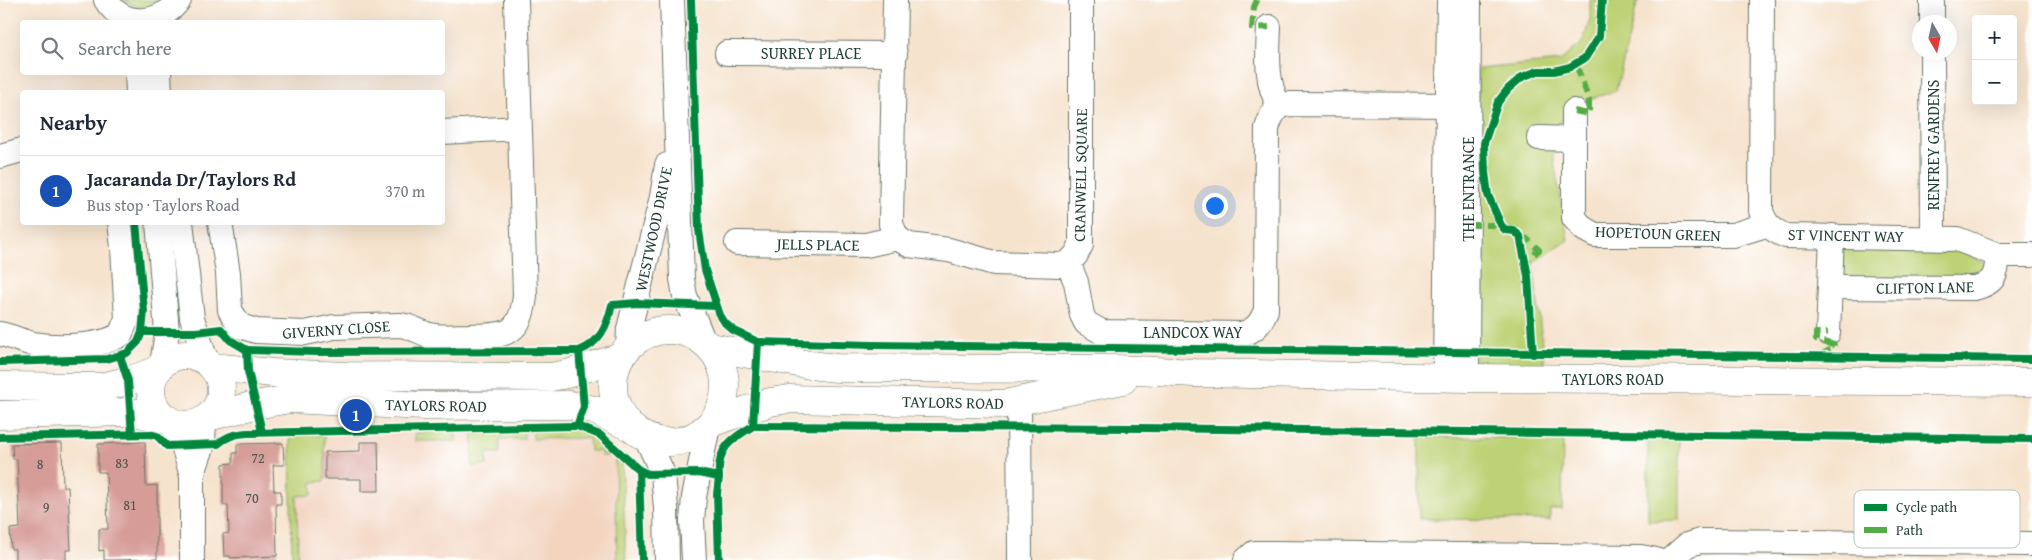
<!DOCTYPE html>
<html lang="en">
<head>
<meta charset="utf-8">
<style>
	body { margin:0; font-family:"Gentium Book Plus",serif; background:#f6f6f7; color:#1f2937 }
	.controls { position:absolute; right:15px; top:15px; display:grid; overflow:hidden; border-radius:5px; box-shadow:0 5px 20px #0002 }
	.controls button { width:45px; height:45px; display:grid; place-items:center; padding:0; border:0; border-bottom:1px solid #e0e1e3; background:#fff; color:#1f2937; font:25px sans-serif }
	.compass { position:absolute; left:1912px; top:15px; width:45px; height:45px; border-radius:50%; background:#fff; box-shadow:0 5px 20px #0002; rotate:171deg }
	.you { position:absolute; left:1214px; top:205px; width:18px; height:18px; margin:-12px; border:4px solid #fff; border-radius:50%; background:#1a73e8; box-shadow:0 0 0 8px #1a73e833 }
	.badge { display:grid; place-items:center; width:32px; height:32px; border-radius:50%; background:#1a73e8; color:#fff; font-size:16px; font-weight:700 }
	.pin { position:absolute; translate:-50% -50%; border:2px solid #fff; box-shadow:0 1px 5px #0006 }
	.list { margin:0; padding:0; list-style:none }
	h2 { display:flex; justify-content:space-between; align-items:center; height:65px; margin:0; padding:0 20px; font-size:21px }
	h2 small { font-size:16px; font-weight:400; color:#747a83 }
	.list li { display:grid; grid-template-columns:32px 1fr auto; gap:15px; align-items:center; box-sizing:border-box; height:70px; padding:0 20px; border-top:1px solid #e0e1e3 }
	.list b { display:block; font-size:19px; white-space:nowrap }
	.list p { margin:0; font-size:16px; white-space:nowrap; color:#747a83 }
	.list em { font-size:16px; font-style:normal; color:#747a83 }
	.icon { flex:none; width:28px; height:28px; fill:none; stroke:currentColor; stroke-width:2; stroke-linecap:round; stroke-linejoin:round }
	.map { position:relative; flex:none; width:2032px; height:560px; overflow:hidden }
	.search { position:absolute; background:#fff; box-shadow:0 5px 20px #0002; left:20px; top:20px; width:425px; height:55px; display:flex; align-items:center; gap:12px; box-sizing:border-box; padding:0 18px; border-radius:5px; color:#747a83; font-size:19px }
	.panel { position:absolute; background:#fff; box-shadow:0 5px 20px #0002; left:20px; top:90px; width:425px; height:135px; border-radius:5px }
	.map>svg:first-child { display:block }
	.built { fill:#f3d4bf }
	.green { fill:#bdd175; stroke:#6e8754 }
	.building { fill:#d69c97 }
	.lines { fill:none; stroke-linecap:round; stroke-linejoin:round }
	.minor-casing { stroke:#6a776a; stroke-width:26 }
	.major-casing { stroke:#6a776a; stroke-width:29 }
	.minor { stroke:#fff; stroke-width:24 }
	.major { stroke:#fff; stroke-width:28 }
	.quiet { stroke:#52ad45; stroke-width:6; stroke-dasharray:12 6; stroke-linecap:butt }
	.cycleway-casing { stroke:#fff; stroke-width:11 }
	.cycleway { stroke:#00873e; stroke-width:8 }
	.labels { text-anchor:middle; stroke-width:4; stroke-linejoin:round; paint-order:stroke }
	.number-label { font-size:14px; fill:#4d554d }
	.street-label { font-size:16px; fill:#1f3d34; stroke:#fff }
	.key { fill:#fff; stroke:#bcc5c2; stroke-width:1 }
	.key-label { font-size:14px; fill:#1f3d34 }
</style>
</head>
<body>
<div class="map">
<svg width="2032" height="560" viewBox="0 0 2032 560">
	<rect width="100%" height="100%" fill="#fff"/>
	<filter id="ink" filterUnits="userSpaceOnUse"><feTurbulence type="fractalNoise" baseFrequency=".02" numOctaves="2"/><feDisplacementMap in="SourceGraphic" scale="10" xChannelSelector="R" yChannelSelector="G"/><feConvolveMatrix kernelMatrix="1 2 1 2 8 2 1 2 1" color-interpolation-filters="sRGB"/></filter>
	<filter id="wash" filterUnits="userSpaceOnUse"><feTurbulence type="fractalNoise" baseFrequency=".0096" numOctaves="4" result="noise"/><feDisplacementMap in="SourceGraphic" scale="20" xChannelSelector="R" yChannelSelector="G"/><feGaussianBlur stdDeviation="1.12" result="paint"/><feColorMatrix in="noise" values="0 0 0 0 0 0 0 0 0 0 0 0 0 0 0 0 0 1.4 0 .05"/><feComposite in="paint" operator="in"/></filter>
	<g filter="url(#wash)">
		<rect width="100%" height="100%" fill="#f6e3cd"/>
		<path class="built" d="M575,428l45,36 4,96h-330l-4,-124z"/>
		<g class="green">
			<path d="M124,0h38c-12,8 -26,10 -38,0z"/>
			<path d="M1590,0h48l-22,91 -42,13 -17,22 -4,30 15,84 -35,22 12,105 -59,-1 -11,-5 3,-292 82,-8 22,-18 8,-23z"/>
			<path d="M1842,242l102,1 43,20 -9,15h-135z"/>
			<path d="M524,429v10h-24v14h-13v12l-15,1 1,-36z"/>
			<path d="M574,429c21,3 35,16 48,32l4,99h-9l-2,-104h-14v-5h-11l-1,-13 -56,1v-9z"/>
			<path d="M456,431v10h-41v-8z"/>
			<path d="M324,435l1,46 -13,1v13l-15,1 1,64h-6l-2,-124z"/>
			<path d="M1419,437l144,1 -1,71h-12v11l-131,-1z"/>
			<path d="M1648,439h31v81l-31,1z"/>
		</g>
		<g id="blocks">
			<g class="building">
				<path d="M145,442l1,44 11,-1v74l-53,1v-10l-5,1v-22h9l-2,-57h-8v-28z"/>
				<path d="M360,442h18l1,49h-18v-12h-36v-27l35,-1z"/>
				<path d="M62,443l1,44h5l3,63h-5v10h-51v-11h-4l-1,-20 10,-1 -3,-69h-4l-1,-15z"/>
				<path d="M283,443l1,22h-11l1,26h7v13h-5l1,52 -47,2v-2h-6l-1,-22 6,-1 -1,-28h-5v-41l10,-1v-10h4v-9z"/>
			</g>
		</g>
	</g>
	<g filter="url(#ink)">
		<use href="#blocks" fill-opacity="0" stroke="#6a776a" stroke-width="1"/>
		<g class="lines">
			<g class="minor-casing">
				<g id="minor">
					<path d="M106,0c17,29 55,25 73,0"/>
					<path d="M672,0l10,279 3,17 19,46"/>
					<path d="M895,0l-4,224 6,14 12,7 40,5 45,13 66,2 8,-2 8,-8 5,-10v-245"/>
					<path d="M1762,0l-1,211c5,14 10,19 25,25l171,3 41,16h34"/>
					<path d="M1932,0v22"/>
					<path d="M1269,27c-1,27 -4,54 10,79"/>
					<path d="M1932,52l1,185"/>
					<path d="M727,53l168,1"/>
					<path d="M137,72l1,20"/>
					<path d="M159,72l1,20"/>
					<path d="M1574,111v107l10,11 11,6h138l33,-10"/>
					<path d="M442,132l77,-4"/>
					<path d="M1539,138l35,1"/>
					<path d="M0,156l22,-6"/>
					<path d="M158,222l9,110 -5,33"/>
					<path d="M181,222l11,96 15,45"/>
					<path d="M220,222l8,51 2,37 10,16 16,5 49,2 29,-6 66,-2c11,1 19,7 29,10 13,3 26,1 39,1 36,-1 52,2 57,-40l-9,-296"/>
					<path d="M737,243l129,2 31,-7"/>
					<path d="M1068,263l8,19 6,33 4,8 16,9 140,2c13,-3 19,-11 24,-24l1,-182 5,-13 7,-9 10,-2 179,1"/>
					<path d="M1830,287l144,1c22,-5 22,-13 24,-33"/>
					<path d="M1828,333l4,-97"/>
					<path d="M0,334c12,2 22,8 34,10 23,4 66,3 86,-9l7,-16 -4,-72 -3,-25"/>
					<path d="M628,348l1,-19 33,-132 5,-32"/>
					<path d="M1445,378l4,-378"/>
					<path d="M1467,378l2,-378"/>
					<path d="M1019,402l1,158"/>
					<path d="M170,421l13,24 9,31v84"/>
					<path d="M646,437l17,37 3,34 1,52"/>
					<path d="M192,476l11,-32 1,-24"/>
					<path d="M694,560l-2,-39 2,-24 14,-71"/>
					<path d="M1246,560l8,-7h17l370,4 15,3"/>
					<path d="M1670,560l17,-15 13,-4 332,3"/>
				</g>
			</g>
			<g class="major-casing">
				<g id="major">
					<circle cx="669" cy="386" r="56"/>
					<path d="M710,347l100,18 27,3 280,1 78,4 272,5 565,4"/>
					<circle cx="186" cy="390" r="35"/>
					<path d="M212,367l61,6 74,3 204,1 16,-3 54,-17"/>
					<path d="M0,386l101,1 27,-6 30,-11"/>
					<path d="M0,415l131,-3 35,6"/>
					<path d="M208,417l47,-12 35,-6 134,7 146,-1 24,5 38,18"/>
					<path d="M713,422l57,-20 19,-3 215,5 119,-24"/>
				</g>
			</g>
			<use href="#minor" class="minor"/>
			<use href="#major" class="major"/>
			<g class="quiet">
				<path d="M1257,0l-3,7 -2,21 17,-1"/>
				<path d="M1574,111l15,3v-14l-13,-36"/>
				<path d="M1467,225h34"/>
				<path d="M1520,236l7,3 12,11 -14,12"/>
				<path d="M1820,355l14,-7v-3l-18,-5v-7h12"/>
			</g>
			<g class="cycleway-casing">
				<g id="cycleway">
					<path d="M691,0l8,230 6,40 15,45 5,8 8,7 25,12 -5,84c-23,14 -36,22 -34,51l-21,-4 -50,1 -9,-4 -39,-35 -23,-9 7,-19 -5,-56c21,-8 28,-25 33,-46l25,-2 79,3"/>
					<path d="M142,332h54l25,-3 9,11 17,10 1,21 14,61"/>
					<path d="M758,342l115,3 1159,14"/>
					<path d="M247,350l68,2 264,-1"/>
					<path d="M1533,354l-5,-78 -8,-40 -6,-5 -9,-1 -4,-5 -13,-30 -3,-23 -1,-29 14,-41 10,-13 14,-12 16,-6h16l16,-4 15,-9 14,-22 3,-36"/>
					<path d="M120,356l8,25 4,53"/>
					<path d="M0,362l107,-3 20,-6 11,-11 4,-10 2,-21 -8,-89"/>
					<path d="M753,426l389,2 890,11"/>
					<path d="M0,437l150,-3 7,2 10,10 51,-2c9,-8 17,-10 29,-11l330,-7"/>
					<path d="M639,470l3,90"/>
					<path d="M719,560l-2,-66 2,-17"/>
				</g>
			</g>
			<use href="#cycleway" class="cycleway"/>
		</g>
	</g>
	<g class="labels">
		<g class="number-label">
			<text x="258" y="463">72</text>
			<text x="122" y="468">83</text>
			<text x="40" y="469">8</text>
			<text x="252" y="503">70</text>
			<text x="130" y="510">81</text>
			<text x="46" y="512">9</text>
		</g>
		<g class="street-label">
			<text x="811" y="59">SURREY PLACE</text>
			<text transform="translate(1933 145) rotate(-90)" y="6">RENFREY GARDENS</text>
			<text transform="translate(1080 175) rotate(-89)" y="6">CRANWELL SQUARE</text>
			<text transform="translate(1468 189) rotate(-90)" y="6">THE ENTRANCE</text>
			<text transform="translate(653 229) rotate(-78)" y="6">WESTWOOD DRIVE</text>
			<text transform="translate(1658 233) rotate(2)" y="6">HOPETOUN GREEN</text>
			<text transform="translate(1846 235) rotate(1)" y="6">ST VINCENT WAY</text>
			<text transform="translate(818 244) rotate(1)" y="6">JELLS PLACE</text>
			<text transform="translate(1925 287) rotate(-1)" y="6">CLIFTON LANE</text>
			<text transform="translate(336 329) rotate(-4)" y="6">GIVERNY CLOSE</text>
			<text x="1193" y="338">LANDCOX WAY</text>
			<text x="1613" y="385">TAYLORS ROAD</text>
			<text transform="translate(953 402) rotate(1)" y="6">TAYLORS ROAD</text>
			<text transform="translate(436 405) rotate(1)" y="6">TAYLORS ROAD</text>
		</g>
	</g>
	<rect x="1854" y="490" width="166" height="58" rx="8" class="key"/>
	<rect x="1864" y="504" width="23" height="7" fill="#00873e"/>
	<rect x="1864" y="527" width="23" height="6" fill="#52ad45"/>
	<g class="key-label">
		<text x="1896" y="512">Cycle path</text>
		<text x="1896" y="535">Path</text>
	</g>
</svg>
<div class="controls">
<button>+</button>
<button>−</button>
</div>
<svg class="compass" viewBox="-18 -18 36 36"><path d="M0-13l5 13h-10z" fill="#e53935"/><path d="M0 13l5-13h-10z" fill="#747a83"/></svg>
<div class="you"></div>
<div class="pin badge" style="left:356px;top:415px;background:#1a4fb4">1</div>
<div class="search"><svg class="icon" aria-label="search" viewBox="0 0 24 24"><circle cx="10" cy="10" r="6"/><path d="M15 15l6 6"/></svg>Search here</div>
<section class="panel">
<h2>Nearby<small></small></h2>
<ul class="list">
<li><span class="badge" style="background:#1a4fb4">1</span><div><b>Jacaranda Dr/Taylors Rd</b><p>Bus stop · Taylors Road</p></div><em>370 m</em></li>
</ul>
</section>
</div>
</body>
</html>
